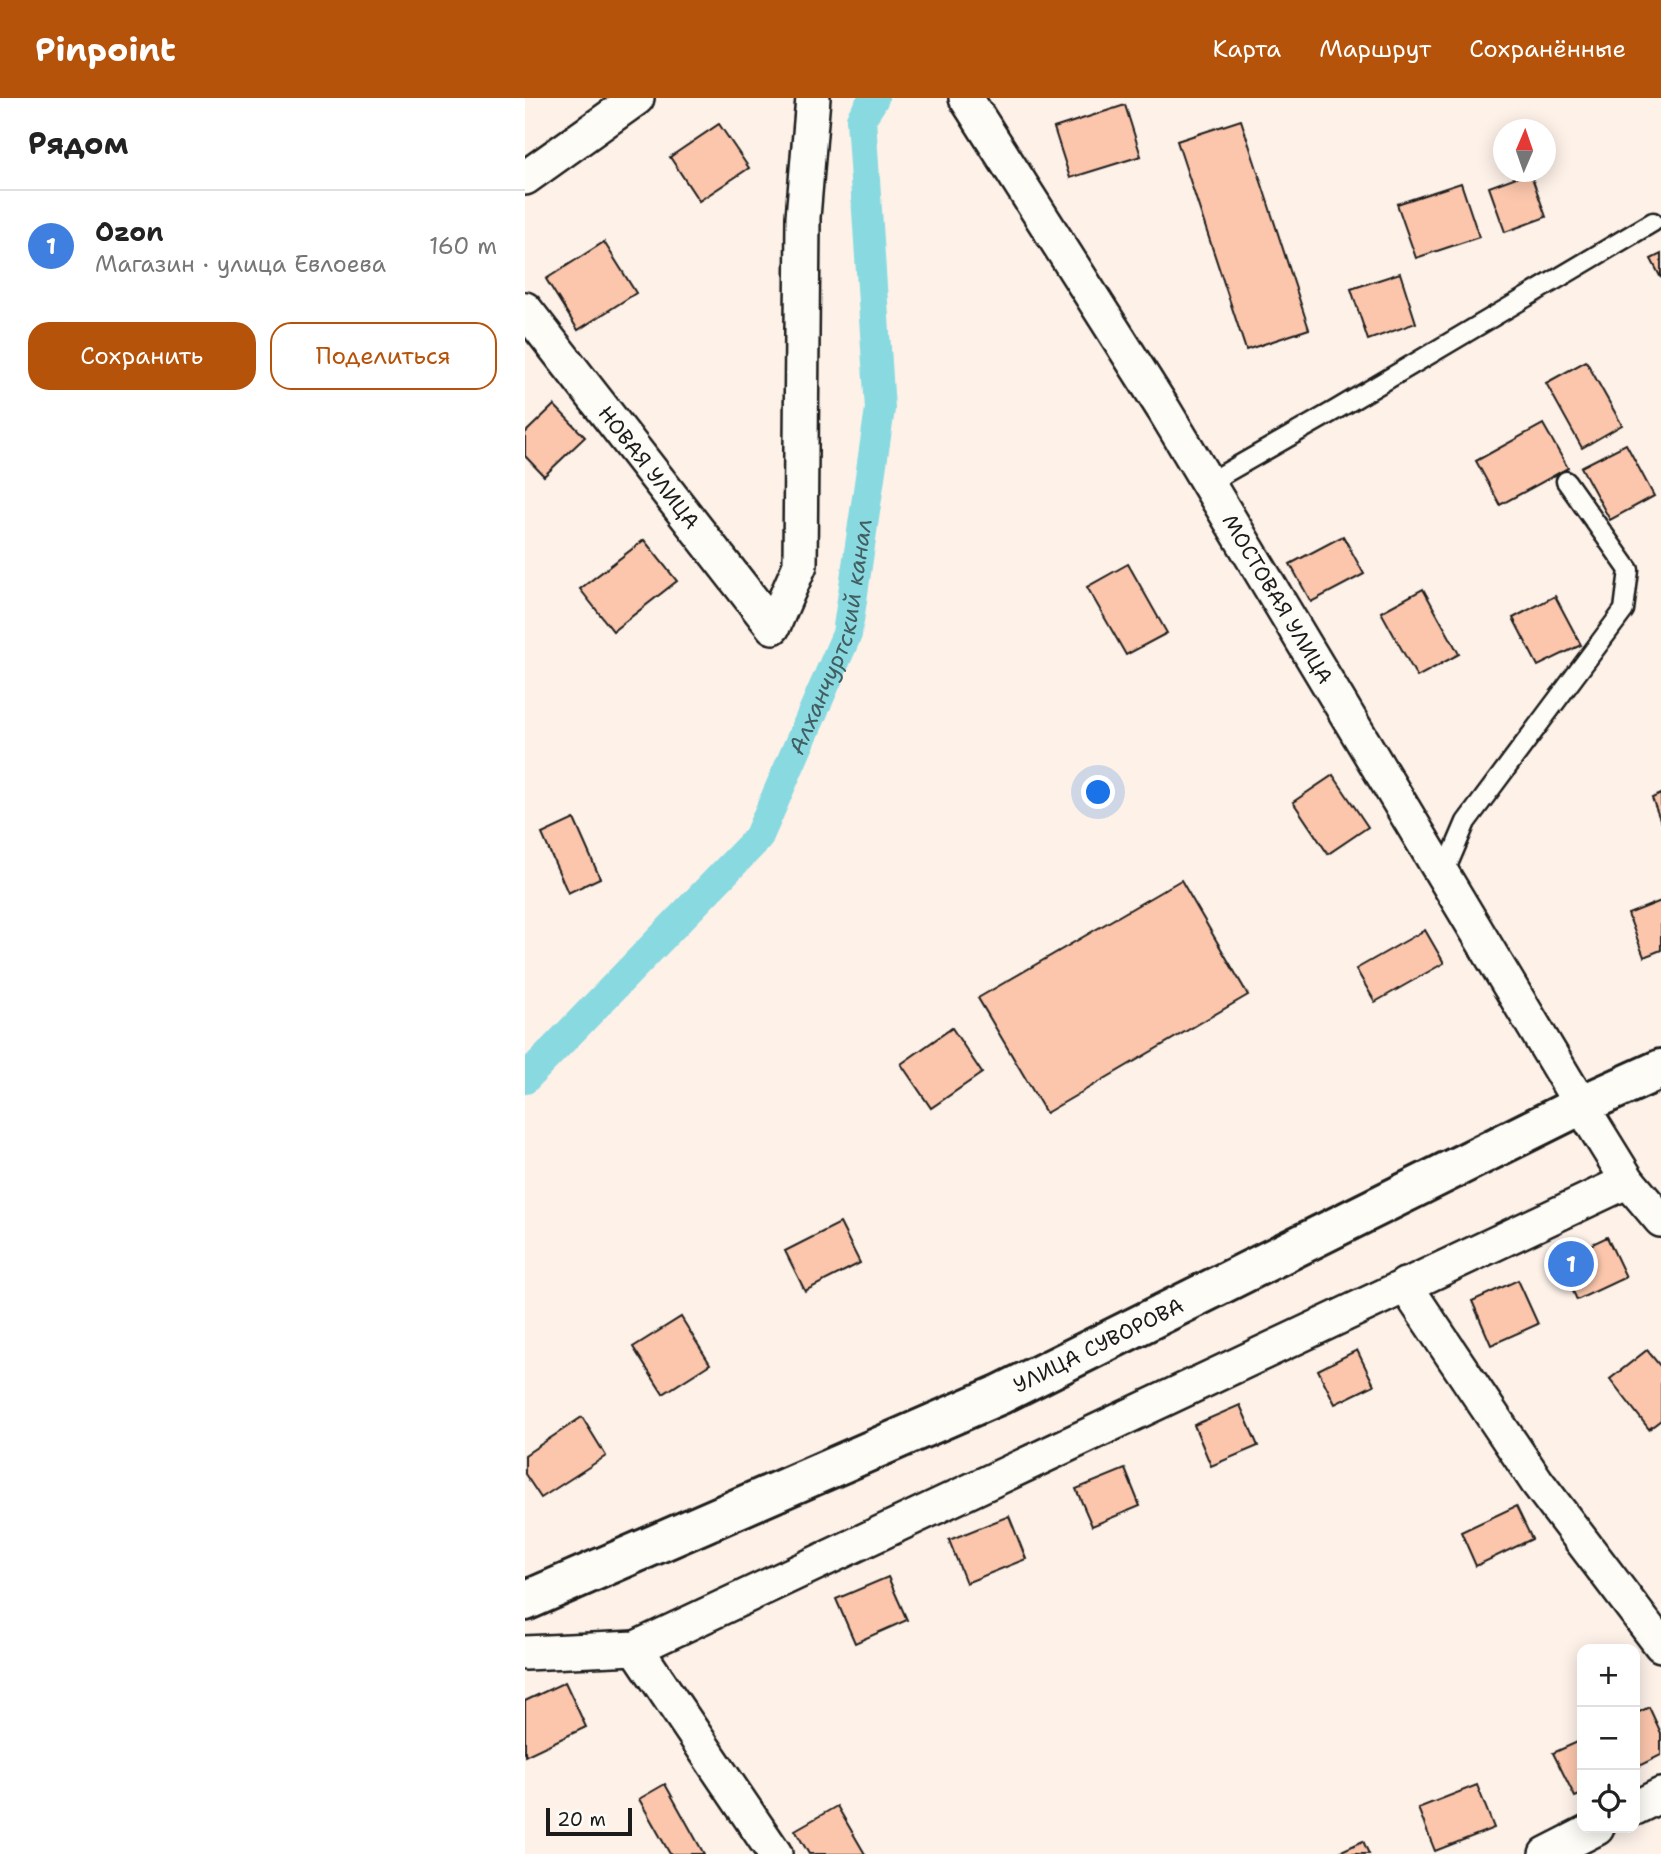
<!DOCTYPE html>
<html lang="ru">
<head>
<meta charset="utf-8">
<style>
	body { margin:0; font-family:"Shantell Sans",sans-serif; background:#f2f2f2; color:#222 }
	.controls { position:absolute; right:21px; bottom:21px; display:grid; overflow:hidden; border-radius:14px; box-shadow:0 4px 18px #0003 }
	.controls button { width:63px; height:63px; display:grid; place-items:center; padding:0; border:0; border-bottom:2px solid #e0e0e0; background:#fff; color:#222; font:35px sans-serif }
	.compass { position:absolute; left:968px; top:21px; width:63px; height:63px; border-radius:50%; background:#fff; box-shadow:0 4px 18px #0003; rotate:2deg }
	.scale { position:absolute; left:21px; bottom:18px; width:86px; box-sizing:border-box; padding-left:7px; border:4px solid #1c1c1c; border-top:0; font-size:19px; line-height:24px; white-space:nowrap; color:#1c1c1c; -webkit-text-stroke:5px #fdfcf7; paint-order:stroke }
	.you { position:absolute; left:574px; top:695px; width:24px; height:24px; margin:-18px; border:5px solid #fff; border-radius:50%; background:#1a73e8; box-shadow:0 0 0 10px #1a73e833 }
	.badge { display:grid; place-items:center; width:46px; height:46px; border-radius:50%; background:#b45309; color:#fff; font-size:23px; font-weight:700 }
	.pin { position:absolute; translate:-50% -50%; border:4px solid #fff; box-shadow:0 2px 7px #0006 }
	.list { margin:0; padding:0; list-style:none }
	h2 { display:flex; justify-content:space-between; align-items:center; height:91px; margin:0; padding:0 28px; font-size:30px }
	h2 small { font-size:23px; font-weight:400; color:#767676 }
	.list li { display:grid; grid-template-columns:46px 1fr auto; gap:21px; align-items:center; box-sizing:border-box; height:112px; padding:0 28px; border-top:2px solid #e0e0e0 }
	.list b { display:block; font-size:26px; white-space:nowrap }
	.list p { margin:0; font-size:23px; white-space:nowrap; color:#767676 }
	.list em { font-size:23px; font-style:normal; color:#767676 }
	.actions { display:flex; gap:14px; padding:21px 28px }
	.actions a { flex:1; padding:16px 0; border:2px solid #b45309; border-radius:21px; text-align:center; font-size:24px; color:#b45309 }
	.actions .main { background:#b45309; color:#fff }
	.icon { flex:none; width:38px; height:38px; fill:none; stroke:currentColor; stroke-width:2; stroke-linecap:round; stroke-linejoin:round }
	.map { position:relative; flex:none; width:1136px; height:1756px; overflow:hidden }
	header { display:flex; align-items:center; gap:42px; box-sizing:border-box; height:98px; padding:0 35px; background:#b45309; color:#fff }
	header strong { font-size:33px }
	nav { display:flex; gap:38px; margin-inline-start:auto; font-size:24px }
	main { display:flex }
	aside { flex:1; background:#fff }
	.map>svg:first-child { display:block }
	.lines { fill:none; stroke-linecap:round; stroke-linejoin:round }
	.canal { stroke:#88d9e0; stroke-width:30 }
	.building { fill:#fbc6ac; stroke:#1c1c1c; stroke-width:2 }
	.lane-casing { stroke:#1c1c1c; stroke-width:23 }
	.street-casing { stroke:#1c1c1c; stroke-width:38 }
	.secondary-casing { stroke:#1c1c1c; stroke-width:44 }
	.lane { stroke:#fdfcf7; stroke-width:18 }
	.street { stroke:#fdfcf7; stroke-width:33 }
	.secondary { stroke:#fdfcf7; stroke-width:38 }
	.labels { text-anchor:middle; stroke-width:7; stroke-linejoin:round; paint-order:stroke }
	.street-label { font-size:21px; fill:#1c1c1c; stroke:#fdfcf7 }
	.water-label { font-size:23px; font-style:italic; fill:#425e61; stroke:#fdfcf7 }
</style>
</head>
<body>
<header>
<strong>Pinpoint</strong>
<nav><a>Карта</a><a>Маршрут</a><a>Сохранённые</a></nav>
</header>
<main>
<aside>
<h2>Рядом<small></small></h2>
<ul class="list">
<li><span class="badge" style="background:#3f7fe0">1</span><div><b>Ozon</b><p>Магазин · улица Евлоева</p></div><em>160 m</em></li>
</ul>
<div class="actions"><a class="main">Сохранить</a><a>Поделиться</a></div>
</aside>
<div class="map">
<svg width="1136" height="1756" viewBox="0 0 1136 1756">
	<rect width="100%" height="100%" fill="#fdf1e8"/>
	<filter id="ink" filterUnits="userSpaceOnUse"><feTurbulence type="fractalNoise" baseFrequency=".0143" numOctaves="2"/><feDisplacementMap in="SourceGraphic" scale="14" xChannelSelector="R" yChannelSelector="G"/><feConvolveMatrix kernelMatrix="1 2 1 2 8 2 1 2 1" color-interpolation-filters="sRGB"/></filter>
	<g filter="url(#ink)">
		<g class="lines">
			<path class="canal" id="s1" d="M0,981l233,-241 89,-204 33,-225 -19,-290 13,-21"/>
		</g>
		<g class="building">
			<path d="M600,7l16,51 -71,22 -16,-50z"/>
			<path d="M716,22l68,209 -63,21 -69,-209z"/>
			<path d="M194,26l30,44 -50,33 -29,-44z"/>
			<path d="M1005,74l16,45 -41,15 -16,-45z"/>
			<path d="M936,85l18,54 -63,21 -19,-54z"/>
			<path d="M79,144l32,51 -58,37 -32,-51z"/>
			<path d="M1136,156v24l-10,-19z"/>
			<path d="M875,175l16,50 -48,17 -17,-51z"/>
			<path d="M1061,263l36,64 -40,23 -36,-65z"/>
			<path d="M29,307l31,32 -41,39 -19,-20v-23z"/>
			<path d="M1018,326l25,44 -68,37 -24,-44z"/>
			<path d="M1101,346l28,52 -44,24 -29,-53z"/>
			<path d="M818,438l21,38 -53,28 -21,-38z"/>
			<path d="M119,442l33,41 -64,50 -33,-42z"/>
			<path d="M603,466l39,69 -41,22 -39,-68z"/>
			<path d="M898,491l36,65 -42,23 -36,-65z"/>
			<path d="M1030,498l26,49 -43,21 -25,-48z"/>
			<path d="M808,677l35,52 -40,27 -35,-52z"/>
			<path d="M1136,696v28l-9,-24z"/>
			<path d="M49,721l26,59 -32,15 -26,-59z"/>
			<path d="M656,782l67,115 -202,118 -68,-115z"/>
			<path d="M1136,803v49l-17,7 -16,-43z"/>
			<path d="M900,832l19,33 -69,39 -19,-33z"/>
			<path d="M427,930l30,45 -51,35 -30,-44z"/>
			<path d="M315,1125l20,40 -55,28 -20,-40z"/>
			<path d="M1082,1139l19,40 -49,23 -18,-40z"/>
			<path d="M993,1182l20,44 -47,21 -19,-44z"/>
			<path d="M156,1219l29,47 -47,30 -30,-47z"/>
			<path d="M832,1252l17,35 -39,19 -17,-34z"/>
			<path d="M1122,1252l14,17v53l-12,9 -39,-50z"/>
			<path d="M715,1307l18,41 -47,20 -17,-41z"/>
			<path d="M57,1319l24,39 -65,42 -16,-24v-19z"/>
			<path d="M600,1371l15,37 -48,20 -16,-37z"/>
			<path d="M991,1408l16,33 -56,27 -15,-34z"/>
			<path d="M484,1418l17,43 -60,24 -17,-43z"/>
			<path d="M363,1479l19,43 -52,23 -19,-44z"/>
			<path d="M40,1584l21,45 -61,29v-55z"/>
			<path d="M1124,1609l12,26v22l-26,13v-54z"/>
			<path d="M1057,1642v54l-7,3 -22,-44z"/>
			<path d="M140,1686l39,70h-34l-31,-55z"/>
			<path d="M952,1687l17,43 -59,23 -17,-43z"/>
			<path d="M312,1708l28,48h-56l-14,-24z"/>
			<path d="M838,1743l6,13h-34z"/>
		</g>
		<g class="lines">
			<g class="lane-casing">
				<g id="lane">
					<path d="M683,385l126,-72 319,-189"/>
					<path d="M918,778l23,-54 158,-212 5,-40 -63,-89"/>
				</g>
			</g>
			<g class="street-casing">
				<g id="street">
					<path id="s2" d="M441,0l198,312 417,695 47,76 33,39"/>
					<path d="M0,80l112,-80"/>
					<path id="s3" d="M0,211l248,318 27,-62 3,-348 10,-119"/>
					<path d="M880,1187l132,197 124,163"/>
					<path d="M111,1550l139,206"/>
					<path d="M0,1555l111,-5 992,-467"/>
					<path d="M1110,1710l26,-13"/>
					<path d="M1021,1756l51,-26"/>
				</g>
			</g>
			<g class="secondary-casing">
				<g id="secondary">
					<path id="s4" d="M0,1503l476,-207 580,-289 80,-36"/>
				</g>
			</g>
			<use href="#lane" class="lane"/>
			<use href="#street" class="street"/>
			<use href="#secondary" class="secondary"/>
		</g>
	</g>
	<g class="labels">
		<g class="street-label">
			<text dy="7" stroke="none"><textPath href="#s3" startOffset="201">НОВАЯ УЛИЦА</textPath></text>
			<text dy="7" stroke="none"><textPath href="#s2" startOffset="590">МОСТОВАЯ УЛИЦА</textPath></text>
			<text dy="7" stroke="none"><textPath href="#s4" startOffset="628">УЛИЦА СУВОРОВА</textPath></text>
		</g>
		<g class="water-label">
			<text dy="8" stroke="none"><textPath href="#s1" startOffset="551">Алханчуртский канал</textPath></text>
		</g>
	</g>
</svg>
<div class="controls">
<button>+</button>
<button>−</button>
<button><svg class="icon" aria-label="locate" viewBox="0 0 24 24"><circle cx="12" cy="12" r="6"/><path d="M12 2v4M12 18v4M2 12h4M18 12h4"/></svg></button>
</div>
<svg class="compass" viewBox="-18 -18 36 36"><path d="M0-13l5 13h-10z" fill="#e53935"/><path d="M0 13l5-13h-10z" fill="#767676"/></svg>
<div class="scale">20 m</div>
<div class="you"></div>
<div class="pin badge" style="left:1046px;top:1166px;background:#3f7fe0">1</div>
</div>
</main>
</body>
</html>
